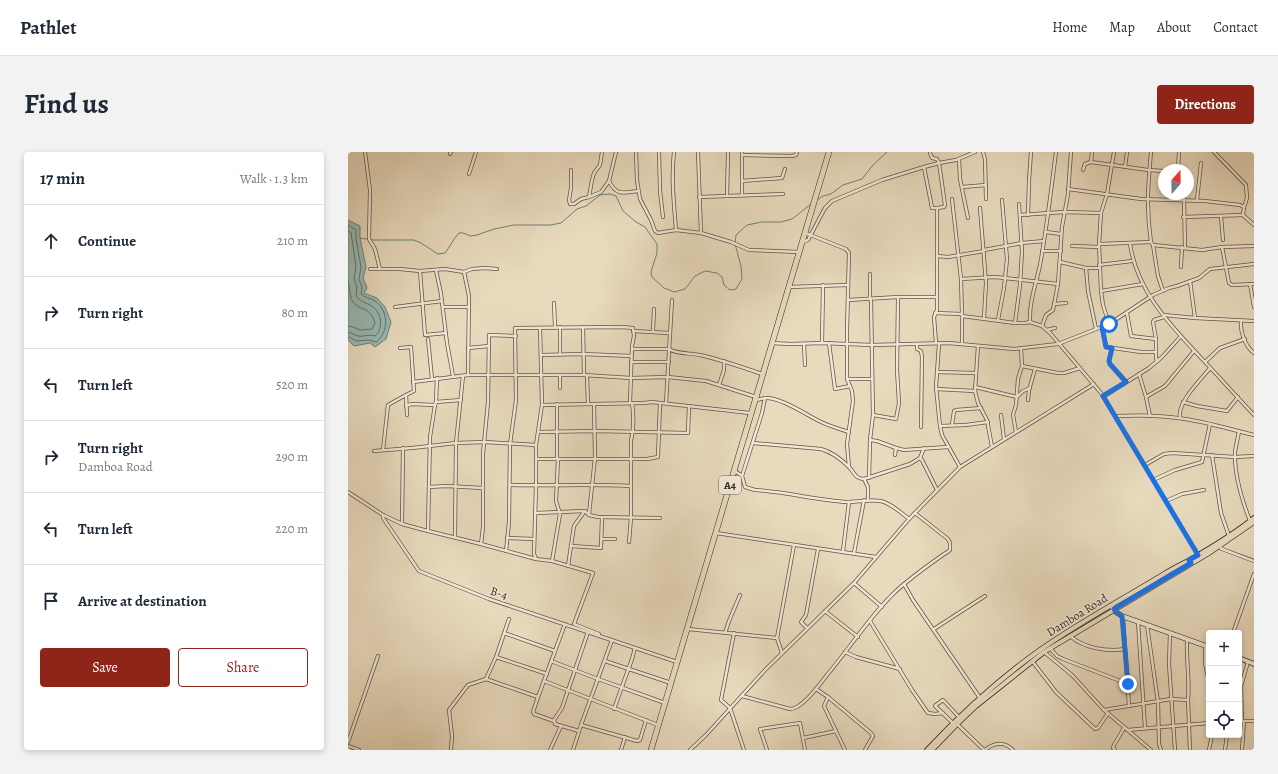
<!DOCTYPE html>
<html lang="en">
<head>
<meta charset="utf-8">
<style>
	body { margin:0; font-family:Alegreya,serif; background:#f2f2f3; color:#1f2937 }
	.controls { position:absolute; right:12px; bottom:12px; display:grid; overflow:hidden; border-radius:4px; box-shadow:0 2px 6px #0003 }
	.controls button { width:36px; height:36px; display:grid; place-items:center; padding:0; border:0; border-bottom:1px solid #e0e1e3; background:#fff; color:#1f2937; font:20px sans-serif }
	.compass { position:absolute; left:810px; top:12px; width:36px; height:36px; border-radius:50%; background:#fff; box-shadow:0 2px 6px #0003; rotate:20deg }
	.stop { position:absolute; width:12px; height:12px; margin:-9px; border:3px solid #1a73e8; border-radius:50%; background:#fff }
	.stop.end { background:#1a73e8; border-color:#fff; box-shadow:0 1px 4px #0008 }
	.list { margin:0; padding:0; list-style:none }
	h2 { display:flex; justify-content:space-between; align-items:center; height:52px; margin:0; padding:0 16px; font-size:17px }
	h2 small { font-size:13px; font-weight:400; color:#747a83 }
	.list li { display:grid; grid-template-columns:26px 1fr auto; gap:12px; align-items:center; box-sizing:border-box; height:72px; padding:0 16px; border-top:1px solid #e0e1e3 }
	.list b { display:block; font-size:15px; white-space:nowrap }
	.list p { margin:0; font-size:13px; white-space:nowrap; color:#747a83 }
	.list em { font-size:13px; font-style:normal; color:#747a83 }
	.actions { display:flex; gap:8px; padding:12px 16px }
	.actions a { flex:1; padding:9px 0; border:1px solid #8f2418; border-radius:4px; text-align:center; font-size:14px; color:#8f2418 }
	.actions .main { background:#8f2418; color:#fff }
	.icon { flex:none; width:22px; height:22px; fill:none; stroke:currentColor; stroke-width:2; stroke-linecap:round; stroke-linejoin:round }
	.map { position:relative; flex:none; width:906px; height:598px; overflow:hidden; border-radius:4px }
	header { display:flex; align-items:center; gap:24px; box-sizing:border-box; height:56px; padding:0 20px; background:#fff; border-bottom:1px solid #e0e1e3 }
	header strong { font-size:19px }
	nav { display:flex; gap:22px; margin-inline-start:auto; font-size:14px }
	.intro { display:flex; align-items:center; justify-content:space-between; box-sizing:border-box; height:96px; padding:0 24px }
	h1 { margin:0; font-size:28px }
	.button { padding:10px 18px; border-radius:4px; background:#8f2418; color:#fff; font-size:14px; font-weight:700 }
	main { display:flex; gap:24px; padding:0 24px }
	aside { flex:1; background:#fff; border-radius:4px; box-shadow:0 2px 6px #0003 }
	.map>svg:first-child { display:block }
	.water { fill:#97bab3; stroke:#6f8079 }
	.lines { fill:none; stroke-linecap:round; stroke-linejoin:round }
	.shore { stroke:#64716a; stroke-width:1 }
	.stream { stroke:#6f8079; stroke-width:1 }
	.street-casing { stroke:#605448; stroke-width:4 }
	.secondary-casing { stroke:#322821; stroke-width:5.5 }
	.primary-casing { stroke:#322821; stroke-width:5.5 }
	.highway-casing { stroke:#322821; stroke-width:6 }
	.street { stroke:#f0e7d4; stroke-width:2.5 }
	.secondary { stroke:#f0e7d4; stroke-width:4 }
	.primary { stroke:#e8dabd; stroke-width:4 }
	.highway { stroke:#e8dabd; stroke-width:5 }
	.route { stroke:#1a73e8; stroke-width:5 }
	.labels { text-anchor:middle; stroke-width:3; stroke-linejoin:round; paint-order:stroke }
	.shield { fill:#f0e7d4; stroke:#6b6157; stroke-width:1 }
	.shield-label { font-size:11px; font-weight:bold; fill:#322821 }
	.street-label { font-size:12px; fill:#322821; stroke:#f0e7d4 }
</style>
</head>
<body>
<header>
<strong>Pathlet</strong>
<nav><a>Home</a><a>Map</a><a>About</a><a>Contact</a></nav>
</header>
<div class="intro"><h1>Find us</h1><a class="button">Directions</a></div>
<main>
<aside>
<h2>17 min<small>Walk · 1.3 km</small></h2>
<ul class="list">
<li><svg class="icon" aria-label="ahead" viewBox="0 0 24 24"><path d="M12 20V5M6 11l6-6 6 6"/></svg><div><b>Continue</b></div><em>210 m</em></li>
<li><svg class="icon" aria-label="right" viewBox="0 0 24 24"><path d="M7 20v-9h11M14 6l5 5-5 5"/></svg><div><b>Turn right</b></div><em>80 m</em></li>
<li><svg class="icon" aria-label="left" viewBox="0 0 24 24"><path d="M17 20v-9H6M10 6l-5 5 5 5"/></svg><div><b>Turn left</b></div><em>520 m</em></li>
<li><svg class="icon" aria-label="right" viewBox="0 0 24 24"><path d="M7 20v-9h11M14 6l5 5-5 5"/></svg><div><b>Turn right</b><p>Damboa Road</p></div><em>290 m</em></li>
<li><svg class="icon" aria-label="left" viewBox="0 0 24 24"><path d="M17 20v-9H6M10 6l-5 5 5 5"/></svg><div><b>Turn left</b></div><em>220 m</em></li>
<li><svg class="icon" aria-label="arrive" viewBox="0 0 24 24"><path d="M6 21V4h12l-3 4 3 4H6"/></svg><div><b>Arrive at destination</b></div></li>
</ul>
<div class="actions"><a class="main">Save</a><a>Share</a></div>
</aside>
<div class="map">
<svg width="906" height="598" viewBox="0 0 906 598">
	<rect width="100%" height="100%" fill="#e8dabd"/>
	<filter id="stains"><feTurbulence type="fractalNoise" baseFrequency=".005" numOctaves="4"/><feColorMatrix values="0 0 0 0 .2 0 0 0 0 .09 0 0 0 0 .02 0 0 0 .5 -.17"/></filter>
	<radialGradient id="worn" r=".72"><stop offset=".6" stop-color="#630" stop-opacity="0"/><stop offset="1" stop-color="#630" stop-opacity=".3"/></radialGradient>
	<path class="water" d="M0,68l12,6v12l6,29 -3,11 4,10 -3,5 13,5 8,9 6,15 -5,17 -11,8 -5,-4 -16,3 -6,-6z"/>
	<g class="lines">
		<g class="shore">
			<path d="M0,73l8,5v9l5,28 -2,12 3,8 -1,7c4,4 9,4 14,7 14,10 14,31 1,41l-7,-2 -13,1 -5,-3 -3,-1"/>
			<path d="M0,78l3,3 5,33 -2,13 3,8 -1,9c4,5 8,6 14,9 8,4 12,14 10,22 -1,4 -1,6 -5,9 -6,-2 -12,1 -17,0 -4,-1 -6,-3 -10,-4"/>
			<path d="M0,128c2,7 1,16 5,22 8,10 16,3 22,21l-3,6 -12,1 -7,-3 -5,-1"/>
		</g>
		<g class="stream">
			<path d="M469,48l6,-4 8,-2 12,-9 19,-6 11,-14 14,-13"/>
			<path d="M12,86l13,2h41l7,3 17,11 7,-1c5,-6 8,-14 14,-20h4l8,3 6,-1 17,-6 20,-4h36l11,-2 16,-14 9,-3 14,-11 10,-1 6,2 7,15 13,11 9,5 12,17v9l-6,19 1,5 12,11 10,4 11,-3 10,-13 10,-5 12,2 5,4 2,8 6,5 6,-1 6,-10 -1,-13 -6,-22 1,-9 11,-10 15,-3h19l11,-3 19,-15"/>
		</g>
		<g class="street-casing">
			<g id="street">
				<path d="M17,0l5,38 -1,49 6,10 5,20"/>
				<path d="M288,0l1,28 3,19 11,21 4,11 3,2 18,-3 25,3 30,9 18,8 50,2"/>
				<path d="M311,0l1,39 3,26"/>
				<path d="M326,0c-3,26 0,52 2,78"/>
				<path d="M350,0l3,81"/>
				<path d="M394,0v43"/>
				<path d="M635,0l2,7 1,40"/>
				<path d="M803,0c-3,33 -5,57 0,90l2,3 5,31 5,15"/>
				<path d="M866,0l32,33 1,13 -3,9"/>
				<path d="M582,1l2,5 5,1 2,4 -15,4 8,41h5"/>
				<path d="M102,2l1,-2"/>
				<path d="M394,3l50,1 4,-1 1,-3"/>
				<path d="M611,7l1,20 8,39"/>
				<path d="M743,10l1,-10"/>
				<path d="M777,15l2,-15"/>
				<path d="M223,18v18l-2,12 1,4h4l7,-5 8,-2 12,-5 8,-11 7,-29"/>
				<path d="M735,18l2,-6 6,-2 57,8 16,1"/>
				<path d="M830,18l1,-18"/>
				<path d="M121,22l7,-22"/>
				<path d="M261,29c7,15 15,12 29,10"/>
				<path d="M394,29l40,-3 3,-9"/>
				<path d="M614,35l24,-2"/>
				<path d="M720,37l73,10 64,2 35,4 4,2 -1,8 11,10"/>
				<path d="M379,44l56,-2"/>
				<path d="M241,45l3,-17 2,-7 6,-8 2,-13"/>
				<path d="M351,45l28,-1 1,-44"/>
				<path d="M604,47l9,80 1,35"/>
				<path d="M836,47l1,49"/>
				<path d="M849,48l4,-37"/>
				<path d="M632,56l6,75 -2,35"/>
				<path d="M672,63l44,-3 37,1"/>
				<path d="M680,63l1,-34 2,-29"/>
				<path d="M873,64l2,24"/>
				<path d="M835,65l60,-2"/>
				<path d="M698,80l15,2"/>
				<path d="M457,81l41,16 3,4 -2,78v48l5,12 1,10 -6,43 2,23"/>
				<path d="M455,90l5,-2 17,-32 7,-7 50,-21 42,-13"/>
				<path d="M782,91c6,48 42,84 74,118 17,18 33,36 50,54"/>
				<path d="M751,92l52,-2"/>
				<path d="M805,93l49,5 20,-3 32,-1"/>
				<path d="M724,94l27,1"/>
				<path d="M874,95l7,36 3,2 22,-1"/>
				<path d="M636,98l38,-7 22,-2"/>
				<path d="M694,99h19"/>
				<path d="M589,104l11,1 36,-6"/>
				<path d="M712,110l26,6h13"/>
				<path d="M751,113l33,-4"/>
				<path d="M833,115l1,-20"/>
				<path d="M738,116l2,23 8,38"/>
				<path d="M22,117h30l20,2 25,-2 19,3 8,-3 13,-1 12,1"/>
				<path d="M88,118l5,24 6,49 6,33"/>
				<path d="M72,119l5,64 21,-2"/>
				<path d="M116,120l5,24 -1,79"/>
				<path d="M613,127l34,-2 63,7"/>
				<path d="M842,129l5,37"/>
				<path d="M902,132l4,23"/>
				<path d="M441,135l59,-2"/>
				<path d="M753,139l42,-7"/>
				<path d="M500,148l50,-3h38"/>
				<path d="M206,151l1,24"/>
				<path d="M706,152l12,-1"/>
				<path d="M47,155l47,-6"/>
				<path d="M95,155h26"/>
				<path d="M587,161l27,1v2l53,7h10l5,-1 12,4 8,7 51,60 97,162"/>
				<path d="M779,161l4,23 25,3"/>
				<path d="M816,163l31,3 59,3"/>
				<path d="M614,164v28"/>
				<path d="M650,168l6,-32 3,-29 -5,-59"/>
				<path d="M893,169c-1,11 4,25 13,32"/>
				<path d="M682,170c-1,-20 6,-38 10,-57 7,-38 11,-75 16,-113"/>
				<path d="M667,171l5,-38 2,-33 -3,-48"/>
				<path d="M761,172l-6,-19 -2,-14 -2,-47 2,-31 6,-19 7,-42"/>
				<path d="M694,174l4,-11 7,-5 5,-26 4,-57 6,-33 3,-42"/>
				<path d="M235,175l1,48"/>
				<path d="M754,175l4,20 35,5h14"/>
				<path d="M699,178l8,-2"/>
				<path d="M285,179l36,2"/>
				<path d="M305,179l1,-22"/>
				<path d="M80,187l4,40"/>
				<path d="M423,191l20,1 31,-1 50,2 77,-2 65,6 44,-5 51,-20 44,-29 16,-7 8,-2 22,-8 11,-9 44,-5"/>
				<path d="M474,191l1,-58"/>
				<path d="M481,191l6,46 15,-3"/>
				<path d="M588,191l-2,-26 3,-7v-102l7,-1 1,-2 -6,-42 17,-3 19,-8"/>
				<path d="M456,192l1,21"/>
				<path d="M569,192v5l4,2 1,6 -1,70"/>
				<path d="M591,192l-3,43 4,39 2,9 18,32"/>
				<path d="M630,194l-3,45 3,12 9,17 5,27"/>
				<path d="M52,196l11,-1 3,44 -8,4 1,20"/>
				<path d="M120,196l21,-2"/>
				<path d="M764,196l-3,13 1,3 16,18"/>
				<path d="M284,197h37c7,5 22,4 31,6 21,5 42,12 62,19"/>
				<path d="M212,202v-27"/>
				<path d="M193,203l42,-1 49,2"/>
				<path d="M809,209l-1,-3v-19l-3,-17 1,-2 10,-3"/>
				<path d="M283,210h38"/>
				<path d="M857,210l15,-14 25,-9"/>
				<path d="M674,214l36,7h6l16,-5"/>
				<path d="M589,220l39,1"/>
				<path d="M791,222l7,23 4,19"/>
				<path d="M212,223v13"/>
				<path d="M239,224l1,28"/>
				<path d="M499,227h25"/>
				<path d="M65,230l55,-7h116l47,3 37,-1 38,4 50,16"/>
				<path d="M371,233l5,-15v-9"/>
				<path d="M627,235l42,10 6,-6 7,-3"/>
				<path d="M588,237l39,2"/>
				<path d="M755,245l46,-29 13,-11 19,-21"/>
				<path d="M798,245l19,-11 29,-35"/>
				<path d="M417,246c15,-1 40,16 54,23 10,5 20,8 30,11"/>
				<path d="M680,248l1,-10 6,-21"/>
				<path d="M88,250l25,-2"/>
				<path d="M835,250l14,4 30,5 11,-14"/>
				<path d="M318,251l6,-103"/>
				<path d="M194,253l102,-2 8,-1 98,11"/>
				<path d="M58,254l5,-2 24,1"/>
				<path d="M525,263l23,4 3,-16 -2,-33 1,-73"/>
				<path d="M653,263l3,24"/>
				<path d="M768,264c20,-1 42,-1 62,2 26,3 51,11 76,17"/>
				<path d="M832,266c-3,-16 20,-37 30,-50"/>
				<path d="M604,273l2,-14 2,-1 25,-2"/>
				<path d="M592,274l26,-1 22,-3"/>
				<path d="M891,279c-1,7 -3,14 -4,21 -1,23 7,48 15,69"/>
				<path d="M191,280l56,-1 93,2 1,-27"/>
				<path d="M668,280l-3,-17 3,-10 2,-26 4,-13 -1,-18"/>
				<path d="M522,288l7,1 19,7 -1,7"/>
				<path d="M405,291l68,6c11,3 20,10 28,18 5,5 6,12 15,12l4,8v13"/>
				<path d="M548,296l8,2 44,-3"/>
				<path d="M35,298l5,-45 18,-10"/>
				<path d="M26,299l38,-3 44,-5 29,-1 51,3"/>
				<path d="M864,303l9,58 8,23"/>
				<path d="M572,306l2,2 15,30"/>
				<path d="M189,307h110l11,-2 2,-54"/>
				<path d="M209,307v-55"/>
				<path d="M797,313l19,-11 8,-1 63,4 19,-1"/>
				<path d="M387,319l7,5 3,11 10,3c31,2 61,10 92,12 11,0 22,-3 34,-1 11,3 19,11 28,18"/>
				<path d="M394,324l20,-63 3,-15 -9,2"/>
				<path d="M521,326l1,-38 3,-25 -2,-114 -1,-2v-25"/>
				<path d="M516,327l46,-15 10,-6 4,-10"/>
				<path d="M805,328l22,-10 27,-8 8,-38"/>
				<path d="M162,333c40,1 81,-1 121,1"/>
				<path d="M81,335l17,-1 37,2"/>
				<path d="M0,340l35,23v3l36,53 70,28 188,63"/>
				<path d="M818,349l16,-7 22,-4"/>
				<path d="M188,361l49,-2 4,4 9,2 62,1"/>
				<path d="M241,362l6,-56 -1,-54"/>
				<path d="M35,363l19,9 22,6 57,14 55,15 16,2 41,12 -19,51 25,10"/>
				<path d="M54,372l1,-76"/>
				<path d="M80,379l2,-94 5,-32 1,-3 1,-24"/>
				<path d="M368,381l160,24"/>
				<path d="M107,385l1,-94 7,-67h-1"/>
				<path d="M159,386l27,1"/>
				<path d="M254,387h13"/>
				<path d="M281,390l2,-24v-77c3,-13 3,-25 1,-38"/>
				<path d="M133,392l2,-17v-73l5,-52 1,-67 27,1"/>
				<path d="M223,394l30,2 1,-31"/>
				<path d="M871,394l3,3 32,12"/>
				<path d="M158,399l3,-29 1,-78 6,-44 -1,-72 107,-1 11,1 1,8 -2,10 -2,57"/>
				<path d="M495,399l6,-49"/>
				<path d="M506,401l10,-53"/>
				<path d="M188,407l-2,-5 2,-68v-41l6,-40 -2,-77"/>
				<path d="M204,409l8,-47 -4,-13 2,-42"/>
				<path d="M220,414l6,-40 10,-14"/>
				<path d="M506,431l28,24"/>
				<path d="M556,432l9,16 67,98"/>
				<path d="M477,459l33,26"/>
				<path d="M775,465l6,89"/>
				<path d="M522,469l42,69 16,23 7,1 8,-1"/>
				<path d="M790,470l7,106"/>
				<path d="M799,473l11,77 1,42 2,6"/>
				<path d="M459,476l-6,-6 5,-7 12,-66"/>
				<path d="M340,477l89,9"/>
				<path d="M586,477l51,-33"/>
				<path d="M156,481l51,18"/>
				<path d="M377,481l4,-12 11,-26"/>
				<path d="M386,481l-13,67 9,8 14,42"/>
				<path d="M822,481l-1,31 6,86"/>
				<path d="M885,481l21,-59"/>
				<path d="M722,484c14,12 36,16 55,13"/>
				<path d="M857,493v18l4,19"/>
				<path d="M702,496l7,8 6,3 65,25"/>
				<path d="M497,500l11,5 44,12"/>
				<path d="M696,500l28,23 32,35 47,40"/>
				<path d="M434,501l-5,-15 17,-93"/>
				<path d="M148,505l51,17"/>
				<path d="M203,509l47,18 67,24"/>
				<path d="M257,509l66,22"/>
				<path d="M684,509l24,31 39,37 3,-1 10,-15"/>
				<path d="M138,527l10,-22 13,-38"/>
				<path d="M196,529l114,44"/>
				<path d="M468,537l12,8 43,36 2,3 -8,14"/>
				<path d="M394,544l48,13c12,0 29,-24 37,-34 22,-26 41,-56 65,-80 17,-17 38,-31 58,-45v-7l-2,-4 -33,-26"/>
				<path d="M190,545l-5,15 1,2 20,7"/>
				<path d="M480,545l-4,9 21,44"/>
				<path d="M840,548l2,50"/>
				<path d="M266,557l18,-50 3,-11"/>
				<path d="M756,558l67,-11 17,1c2,-20 -2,-40 -1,-60"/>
				<path d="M891,569h15"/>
				<path d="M894,569l-1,-35 7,-24"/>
				<path d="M605,571l-18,-17 1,-1 7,-5 16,17"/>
				<path d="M608,571l28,27"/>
				<path d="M233,573l56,16 3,-1 6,-20"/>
				<path d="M779,578l82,-7"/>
				<path d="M231,579l-24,-7 -1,-4 8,-12 26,-76"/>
				<path d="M455,586l33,-7"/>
				<path d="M0,590l30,-86"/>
				<path d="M0,594l11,4"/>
				<path d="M103,598l1,-14 -3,-26 19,-25 18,-6 52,18 27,-73"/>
				<path d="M202,598l11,-24"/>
				<path d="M225,598l8,-25 31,-85"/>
				<path d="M273,598l4,-13"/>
				<path d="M342,598l16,-15 60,-66 88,-86 55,-64 51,-52 134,-83"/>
				<path d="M419,598l-7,-21 40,-6 5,27"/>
				<path d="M637,598c10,-8 19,-9 28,0"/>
				<path d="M767,598l-2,-2 1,-3 10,-17"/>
				<path d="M861,598l3,-15"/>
				<path d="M877,598l2,-15"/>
				<path d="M894,598l2,-29"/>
			</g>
		</g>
		<g class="secondary-casing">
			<g id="secondary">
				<path d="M763,454l5,6 6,4 87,31"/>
				<path d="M891,506l15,6"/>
			</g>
		</g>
		<g class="primary-casing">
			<g id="primary">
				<path d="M579,598c35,-37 72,-71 113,-100 40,-28 83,-51 124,-76 8,-5 16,-9 24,-13 23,-13 46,-27 66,-43"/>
				<path d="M584,598l25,-26 19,-18 68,-54 165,-99 45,-31"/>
			</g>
		</g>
		<g class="highway-casing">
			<path id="highway" d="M303,598l178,-598"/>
		</g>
		<use href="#street" class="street"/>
		<use href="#secondary" class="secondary"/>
		<use href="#primary" class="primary"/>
		<use href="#highway" class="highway"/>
	</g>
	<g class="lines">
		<path class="route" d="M761,172l-7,3 4,20 6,1 -3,13 1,3 16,18 -23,14 95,159 -9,5 2,3 -77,46 2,3 6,4 6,68"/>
	</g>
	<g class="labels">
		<rect class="shield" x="371" y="324" width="22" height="18" rx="3"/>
		<g class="shield-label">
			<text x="382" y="337">A4</text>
		</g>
		<g class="street-label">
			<text transform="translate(151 441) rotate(19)" y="4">B-4</text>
			<text transform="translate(729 463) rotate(-32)" y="4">Damboa Road</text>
		</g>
	</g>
	<rect width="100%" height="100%" filter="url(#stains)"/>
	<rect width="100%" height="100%" fill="url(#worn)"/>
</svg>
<div class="controls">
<button>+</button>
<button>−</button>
<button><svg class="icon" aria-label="locate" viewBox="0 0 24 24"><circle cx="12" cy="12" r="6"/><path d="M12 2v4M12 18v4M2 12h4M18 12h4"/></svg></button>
</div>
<svg class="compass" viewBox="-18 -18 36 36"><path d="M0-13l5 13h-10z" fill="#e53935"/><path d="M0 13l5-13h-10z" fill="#747a83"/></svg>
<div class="stop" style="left:761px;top:172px"></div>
<div class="stop end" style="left:780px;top:532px"></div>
</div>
</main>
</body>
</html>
